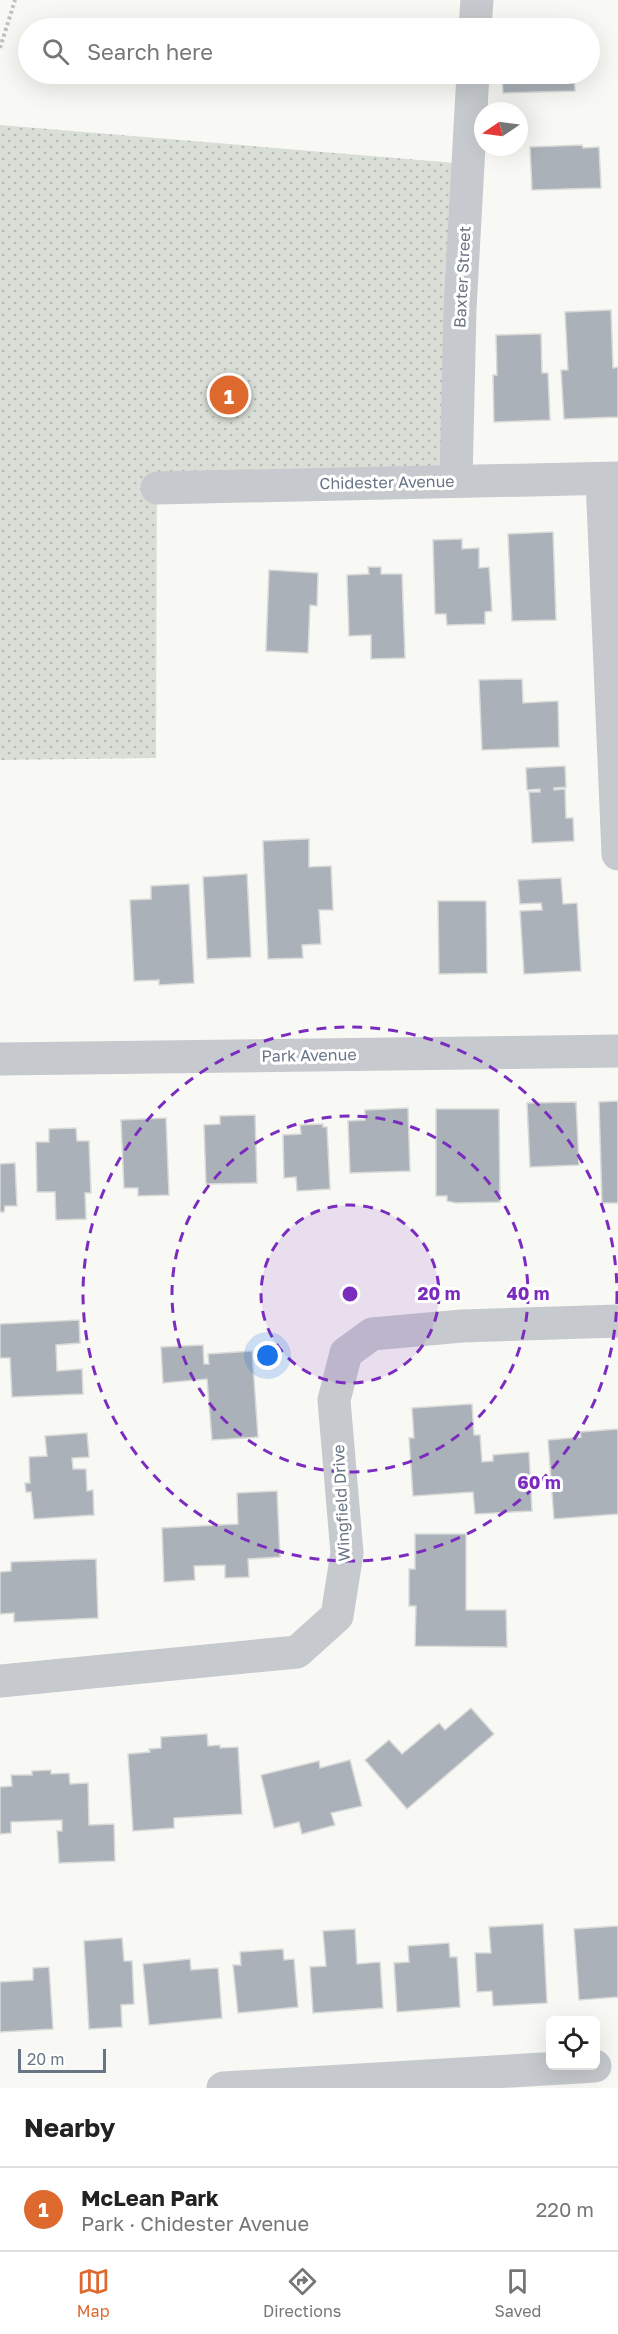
<!DOCTYPE html>
<html lang="en">
<head>
<meta charset="utf-8">
<style>
	body { margin:0; font-family:"Golos Text",sans-serif; background:#f6f6f6; color:#222 }
	.controls { position:absolute; right:18px; bottom:18px; display:grid; overflow:hidden; border-radius:9px; box-shadow:0 6px 24px #0002 }
	.controls button { width:54px; height:54px; display:grid; place-items:center; padding:0; border:0; border-bottom:2px solid #e0e0e0; background:#fff; color:#222; font:30px sans-serif }
	.compass { position:absolute; left:474px; top:102px; width:54px; height:54px; border-radius:50%; background:#fff; box-shadow:0 6px 24px #0002; rotate:257deg }
	.scale { position:absolute; left:18px; bottom:15px; width:88px; box-sizing:border-box; padding-left:6px; border:3px solid #687585; border-top:0; font-size:16px; line-height:21px; white-space:nowrap; color:#687585; -webkit-text-stroke:4px #fff; paint-order:stroke }
	.you { position:absolute; left:268px; top:1356px; width:21px; height:21px; margin:-15px; border:4px solid #fff; border-radius:50%; background:#1a73e8; box-shadow:0 0 0 9px #1a73e833 }
	.badge { display:grid; place-items:center; width:39px; height:39px; border-radius:50%; background:#de692f; color:#fff; font-size:20px; font-weight:700 }
	.pin { position:absolute; translate:-50% -50%; border:3px solid #fff; box-shadow:0 2px 6px #0006 }
	.list { margin:0; padding:0; list-style:none }
	h2 { display:flex; justify-content:space-between; align-items:center; height:78px; margin:0; padding:0 24px; font-size:26px }
	h2 small { font-size:20px; font-weight:400; color:#767676 }
	.list li { display:grid; grid-template-columns:39px 1fr auto; gap:18px; align-items:center; box-sizing:border-box; height:84px; padding:0 24px; border-top:2px solid #e0e0e0 }
	.list b { display:block; font-size:22px; white-space:nowrap }
	.list p { margin:0; font-size:20px; white-space:nowrap; color:#767676 }
	.list em { font-size:20px; font-style:normal; color:#767676 }
	.icon { flex:none; width:33px; height:33px; fill:none; stroke:currentColor; stroke-width:2; stroke-linecap:round; stroke-linejoin:round }
	.map { position:relative; flex:none; width:618px; height:2088px; overflow:hidden }
	.search { position:absolute; background:#fff; box-shadow:0 6px 24px #0002; left:18px; right:18px; top:18px; height:66px; display:flex; align-items:center; gap:15px; box-sizing:border-box; padding:0 21px; border-radius:33px; color:#767676; font-size:22px }
	.sheet { height:162px; background:#fff }
	nav { display:flex; justify-content:space-around; align-items:center; box-sizing:border-box; height:84px; border-top:2px solid #e0e0e0; background:#fff; font-size:16px; color:#767676 }
	nav a { display:grid; justify-items:center; gap:3px }
	nav .on { color:#de692f }
	.map>svg:first-child { display:block }
	.park { fill:url(#park-dots) }
	.building { fill:#aab1b8; stroke:#d9dad8; stroke-width:1.5 }
	.lines { fill:none; stroke-linecap:round; stroke-linejoin:round }
	.path { stroke:#bec0c2; stroke-width:4; stroke-dasharray:3 3; stroke-linecap:butt }
	.minor { stroke:#c6c9cd; stroke-width:33 }
	.ring { fill:none; stroke:#7b2cbf; stroke-width:3; stroke-dasharray:10 8 }
	.labels { text-anchor:middle; stroke-width:6; stroke-linejoin:round; paint-order:stroke }
	.street-label { font-size:16px; fill:#687585; stroke:#fff }
	.centre { fill:#7b2cbf; stroke:#fff; stroke-width:3 }
	.ring-label { font-size:18px; text-anchor:middle; font-weight:bold; fill:#7b2cbf; stroke:#fff; stroke-width:6; stroke-linejoin:round; paint-order:stroke }
</style>
</head>
<body>
<div class="map">
<svg width="618" height="2088" viewBox="0 0 618 2088">
	<defs>
		<pattern id="park-dots" width="8" height="8" patternUnits="userSpaceOnUse" patternTransform="scale(1.5)"><rect width="8" height="8" fill="#d9dfd6"/><path d="M2 2h.1M6 6h.1" fill="none" stroke="#b4b9b3" stroke-width="1.8" stroke-linecap="round"/></pattern>
	</defs>
	<rect width="100%" height="100%" fill="#f8f8f5"/>
	<path class="park" d="M0,125l468,39 -12,316 -299,8 -1,270 -156,2z"/>
	<g class="building">
		<path d="M502,74h72l1,17 -72,2z"/>
		<path d="M582,145l1,3 16,-1 2,41 -69,2 -2,-43z"/>
		<path d="M611,310l2,58 5,-1v50l-54,2 -3,-49h7l-3,-58z"/>
		<path d="M535,334h6l1,39h6l2,47 -56,2 -1,-47h4l-1,-40z"/>
		<path d="M553,532l3,88 -44,1 -4,-87z"/>
		<path d="M462,539v10l17,-1v20l10,-1 3,44 -7,1v12l-38,1 -1,-11h-11l-2,-74z"/>
		<path d="M368,567h13v7h21l3,84 -34,1v-24l-22,1 -2,-61 22,-1z"/>
		<path d="M269,570l49,3 -1,33 -7,-1 -2,48 -42,-2z"/>
		<path d="M522,679l1,24 35,-2 1,46 -77,3 -3,-70z"/>
		<path d="M565,766l1,21 -12,1v2l11,-1 1,29h7l1,23 -42,2 -3,-51h11v-3l-13,1 -1,-22z"/>
		<path d="M307,839h2v28l22,-1 2,44h-14l2,34 -19,1 1,13 -35,1 -5,-118z"/>
		<path d="M247,874l4,83 -44,2 -4,-82z"/>
		<path d="M561,878l2,26 14,-1 4,68 -57,3 -4,-63 22,-1v-2l-1,-5 -21,1 -2,-24z"/>
		<path d="M189,884l5,99 -35,2v-5l-25,1 -4,-81 21,-1v-13z"/>
		<path d="M438,901h48l1,72 -48,1z"/>
		<path d="M618,1101v102h-16l-3,-101z"/>
		<path d="M576,1102l3,63 -49,2 -3,-64z"/>
		<path d="M408,1108l2,63 -60,2 -2,-52 17,-1v-10z"/>
		<path d="M436,1109h63l1,93 -44,1 -9,-2v-5h-11z"/>
		<path d="M255,1115l2,68 -51,1 -2,-59 16,-1v-8z"/>
		<path d="M166,1118l3,77 -31,1v-8h-14l-3,-68z"/>
		<path d="M323,1124v3h4l3,62 -33,2 -1,-14 -12,1 -1,-43 18,-1 -1,-9z"/>
		<path d="M76,1128l1,13h12l2,52h-6l1,26 -30,1 -1,-28h-18l-1,-50h13v-13z"/>
		<path d="M15,1163l2,43h-12l-1,6h-4v-48z"/>
		<path d="M79,1320l1,23 -24,2 1,26 25,-2 1,25 -71,3 -2,-39h-10v-34z"/>
		<path d="M203,1345l1,19h5l-1,-10 44,-3 6,86 -46,3 -5,-61 -44,4 -2,-36z"/>
		<path d="M472,1404l2,31h6l2,27 11,-1v-6l36,-3 3,59 -57,3 -2,-22 -60,4 -4,-58h5l-2,-30z"/>
		<path d="M618,1429v85l-64,5 -6,-79 33,-3 -1,-5z"/>
		<path d="M87,1433l2,24 -17,1 1,11h13l1,22 6,-1 1,25 -60,4 -3,-27h-5l-1,-9h5l-1,-26 18,-1 -2,-20z"/>
		<path d="M277,1491l3,66 -32,2 1,18 -24,1v-13l-31,1 1,14 -31,2 -2,-54 76,-4 -1,-31z"/>
		<path d="M415,1534h51v76h40l1,37 -92,-1 1,-40h-7v-37h6z"/>
		<path d="M96,1559l2,59 -84,4v-9l-14,1v-42l11,-1v-9z"/>
		<path d="M471,1708l23,26 -87,75 -42,-49 24,-20 13,14 37,-31 6,7z"/>
		<path d="M207,1734l1,12 12,-1v3l18,-1 4,67 -68,4v10l-41,3 -5,-77 22,-2 -1,-3 12,-1v-11z"/>
		<path d="M350,1760l12,46 -31,7 4,12 -33,9 -3,-12 -25,6 -13,-53 58,-14 1,7z"/>
		<path d="M51,1770v4l18,-1 1,11 18,-1 1,42 25,-1 1,37 -56,2 -2,-32h5v-11l-51,2v11l-11,1v-47l12,-1 -1,-11h21v-4z"/>
		<path d="M543,1924l4,79 -54,3 -1,-15 -15,1 -2,-39h16l-2,-26z"/>
		<path d="M618,1926v71l-39,3 -5,-71z"/>
		<path d="M355,1929l2,35 23,-2 3,46 -70,5 -3,-46 16,-1 -3,-35z"/>
		<path d="M122,1938l2,23h8l2,43 -13,1 1,22 -33,2 -5,-88z"/>
		<path d="M449,1943l1,14h7l3,50 -63,5 -3,-49 15,-1 -1,-16z"/>
		<path d="M283,1949l1,11 10,-1 4,48 -60,6 -5,-48h8l-1,-13z"/>
		<path d="M190,1959l1,11 27,-2 4,50 -73,7 -6,-61z"/>
		<path d="M49,1967l4,62 -53,3v-50l33,-2v-12z"/>
	</g>
	<g class="lines">
		<path class="path" d="M0,48l15,-48"/>
		<g class="minor">
			<path d="M475,28l2,-28"/>
			<path d="M602,479l16,375"/>
			<path d="M456,480l4,-171 13,-235"/>
			<path d="M157,488l461,-10"/>
			<path d="M0,1059l618,-8"/>
			<path d="M0,1681l297,-29 40,-36 10,-63 -13,-153 12,-47 26,-19 90,-8 156,-5"/>
			<path d="M223,2088l372,-22"/>
		</g>
	</g>
	<circle cx="350" cy="1294" r="89" fill="#7b2cbf" fill-opacity=".12"/>
	<g class="ring">
		<circle cx="350" cy="1294" r="89"/>
		<circle cx="350" cy="1294" r="178"/>
		<circle cx="350" cy="1294" r="267"/>
	</g>
	<g class="labels">
		<g class="street-label">
			<text transform="translate(462 277) rotate(-87)" y="6">Baxter Street</text>
			<text transform="translate(387 482) rotate(-1)" y="6">Chidester Avenue</text>
			<text transform="translate(309 1055) rotate(-1)" y="6">Park Avenue</text>
			<text transform="translate(341 1503) rotate(-93)" y="6">Wingfield Drive</text>
		</g>
	</g>
	<circle cx="350" cy="1294" r="9" class="centre"/>
	<g class="ring-label">
		<text x="439" y="1300">20 m</text>
		<text x="528" y="1300">40 m</text>
		<text x="539" y="1489">60 m</text>
	</g>
</svg>
<div class="controls">
<button><svg class="icon" aria-label="locate" viewBox="0 0 24 24"><circle cx="12" cy="12" r="6"/><path d="M12 2v4M12 18v4M2 12h4M18 12h4"/></svg></button>
</div>
<svg class="compass" viewBox="-18 -18 36 36"><path d="M0-13l5 13h-10z" fill="#e53935"/><path d="M0 13l5-13h-10z" fill="#767676"/></svg>
<div class="scale">20 m</div>
<div class="you"></div>
<div class="pin badge" style="left:229px;top:395px">1</div>
<div class="search"><svg class="icon" aria-label="search" viewBox="0 0 24 24"><circle cx="10" cy="10" r="6"/><path d="M15 15l6 6"/></svg>Search here</div>
</div>
<section class="sheet">
<h2>Nearby<small></small></h2>
<ul class="list">
<li><span class="badge">1</span><div><b>McLean Park</b><p>Park · Chidester Avenue</p></div><em>220 m</em></li>
</ul>
</section>
<nav>
<a class="on"><svg class="icon" aria-label="map" viewBox="0 0 24 24"><path d="M3 6l6-2 6 2 6-2v14l-6 2-6-2-6 2zM9 4v14M15 6v14"/></svg>Map</a>
<a><svg class="icon" aria-label="directions" viewBox="0 0 24 24"><path d="M12 3l9 9-9 9-9-9zM9 14v-3h6M13 9l2 2-2 2"/></svg>Directions</a>
<a><svg class="icon" aria-label="saved" viewBox="0 0 24 24"><path d="M7 4h10v16l-5-4-5 4z"/></svg>Saved</a>
</nav>
</body>
</html>
